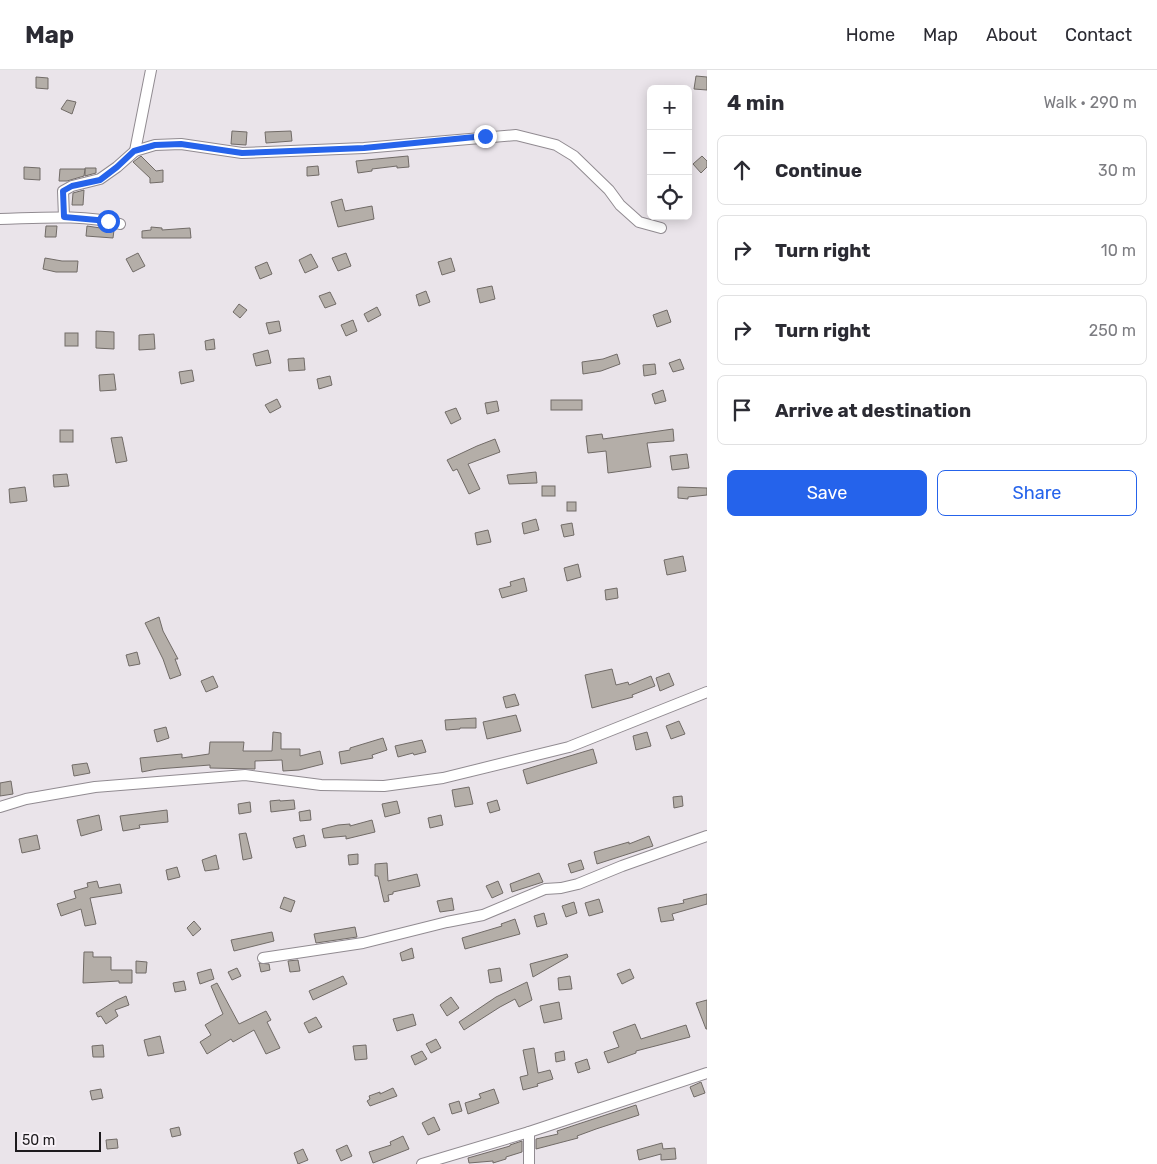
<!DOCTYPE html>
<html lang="en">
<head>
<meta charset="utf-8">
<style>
	body { margin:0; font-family:Rubik,sans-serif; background:#f7f7f7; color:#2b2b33 }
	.controls { position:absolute; right:15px; top:15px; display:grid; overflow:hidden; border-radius:8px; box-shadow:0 2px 12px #0003 }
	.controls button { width:45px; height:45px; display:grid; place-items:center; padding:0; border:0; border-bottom:1px solid #e1e1e2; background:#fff; color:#2b2b33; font:25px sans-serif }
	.scale { position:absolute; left:15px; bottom:12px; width:86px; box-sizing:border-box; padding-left:5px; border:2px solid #1d1a1d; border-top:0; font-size:14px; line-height:18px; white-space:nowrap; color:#1d1a1d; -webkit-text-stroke:4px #f7f1f7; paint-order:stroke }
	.stop { position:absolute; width:15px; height:15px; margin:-11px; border:4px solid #2563eb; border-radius:50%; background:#fff }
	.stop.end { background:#2563eb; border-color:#fff; box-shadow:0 1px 5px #0008 }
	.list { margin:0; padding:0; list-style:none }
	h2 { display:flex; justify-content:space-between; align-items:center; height:65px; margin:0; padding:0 20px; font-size:21px }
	h2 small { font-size:16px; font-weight:400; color:#7c7c81 }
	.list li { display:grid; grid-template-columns:32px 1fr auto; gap:15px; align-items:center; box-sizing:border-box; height:70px; margin:0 10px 10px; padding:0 10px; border:1px solid #e1e1e2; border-radius:8px }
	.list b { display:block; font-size:19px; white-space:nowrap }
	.list em { font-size:16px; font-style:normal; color:#7c7c81 }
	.actions { display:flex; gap:10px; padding:15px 20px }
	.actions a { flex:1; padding:11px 0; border:1px solid #2563eb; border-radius:8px; text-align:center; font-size:18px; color:#2563eb }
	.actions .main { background:#2563eb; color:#fff }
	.icon { flex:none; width:28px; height:28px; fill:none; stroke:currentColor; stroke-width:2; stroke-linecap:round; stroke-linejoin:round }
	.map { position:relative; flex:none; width:707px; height:1094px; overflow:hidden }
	header { display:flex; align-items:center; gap:30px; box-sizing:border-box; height:70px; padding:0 25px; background:#fff; border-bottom:1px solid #e1e1e2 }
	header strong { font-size:24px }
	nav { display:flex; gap:28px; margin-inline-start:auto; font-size:18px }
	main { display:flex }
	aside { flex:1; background:#fff }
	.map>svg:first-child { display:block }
	.building { fill:#b4aea8; stroke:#716b67 }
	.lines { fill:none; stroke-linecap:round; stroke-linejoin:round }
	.street-casing { stroke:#918b91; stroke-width:12 }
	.street { stroke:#fff; stroke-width:10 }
	.route { stroke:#2563eb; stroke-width:6 }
</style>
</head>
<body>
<header>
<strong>Map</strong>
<nav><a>Home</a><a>Map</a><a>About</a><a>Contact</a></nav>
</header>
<main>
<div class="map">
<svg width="707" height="1094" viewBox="0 0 707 1094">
	<rect width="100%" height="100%" fill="#eae4ea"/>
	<g class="building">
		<path d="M696,6l11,1v13l-13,-1z"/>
		<path d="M36,7l12,1v11l-12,-1z"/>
		<path d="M67,30l9,2 -4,12 -11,-5z"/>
		<path d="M232,61l15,1 -1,13 -15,-1z"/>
		<path d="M291,61l1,10 -26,2 -1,-11z"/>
		<path d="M141,86l15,15 7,-1v12l-13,1v-5l-17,-16z"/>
		<path d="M408,86l1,11 -12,1v-2l-25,3v2l-14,2 -2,-12z"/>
		<path d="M702,86l5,5v6l-6,6 -8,-9z"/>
		<path d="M318,96l1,9 -12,1v-9z"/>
		<path d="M24,97l16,1v12l-16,-1z"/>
		<path d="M85,98h11v5l-11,3z"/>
		<path d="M60,99h25l-1,7 -17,5h-8z"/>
		<path d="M84,120l-1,15h-11l1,-12z"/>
		<path d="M342,129l3,12 27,-5 2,13 -36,8 -7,-25z"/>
		<path d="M46,156h11l-1,11h-11z"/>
		<path d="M87,156l27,4 -1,8 -27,-2z"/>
		<path d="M151,157l11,1v2l28,-2 1,10h-49v-7l9,-1z"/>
		<path d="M138,183l7,13 -12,6 -7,-13z"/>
		<path d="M346,183l5,13 -13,5 -6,-13z"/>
		<path d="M311,184l7,13 -13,6 -6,-13z"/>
		<path d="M45,188l17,3h16l-1,11h-21l-13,-3z"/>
		<path d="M451,188l4,13 -13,4 -4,-13z"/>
		<path d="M267,192l5,12 -12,5 -5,-12z"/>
		<path d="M492,216l3,13 -15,4 -3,-14z"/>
		<path d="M426,221l4,11 -11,4 -3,-11z"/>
		<path d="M330,222l6,12 -11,4 -6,-12z"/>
		<path d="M239,234l8,6 -7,8 -7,-6z"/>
		<path d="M377,237l4,8 -13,7 -4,-8z"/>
		<path d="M667,240l4,12 -14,5 -4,-12z"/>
		<path d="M353,250l4,11 -11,5 -5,-11z"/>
		<path d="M279,251l2,10 -12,3 -3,-11z"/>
		<path d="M96,261l18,1v17l-18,-1z"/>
		<rect x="65" y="263" width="13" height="13"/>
		<path d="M154,264l1,15 -16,1v-15z"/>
		<path d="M214,269l1,10 -9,1 -1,-9z"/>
		<path d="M268,280l3,13 -15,3 -3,-12z"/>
		<path d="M617,284l3,10 -19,7 -18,3 -1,-12 21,-3z"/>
		<path d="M304,288l1,12 -16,1 -1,-12z"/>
		<path d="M680,289l4,10 -11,3 -4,-9z"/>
		<path d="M655,294l1,10 -12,2 -1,-11z"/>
		<path d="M192,300l2,11 -13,3 -2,-12z"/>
		<path d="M114,304l2,16 -16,1 -1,-16z"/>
		<path d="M330,306l2,9 -13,4 -2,-10z"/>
		<path d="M663,320l3,11 -11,3 -3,-10z"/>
		<path d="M277,329l4,8 -11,6 -5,-8z"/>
		<rect x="551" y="330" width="31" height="10"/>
		<path d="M497,331l2,10 -12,3 -2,-11z"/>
		<path d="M456,338l5,11 -10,5 -6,-12z"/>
		<path d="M673,359l1,12 -27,2 4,24 -43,6 -2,-22 -18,2 -2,-17 16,-2 1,5z"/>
		<rect x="60" y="360" width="13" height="12"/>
		<path d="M122,367l5,24 -11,2 -5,-25z"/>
		<path d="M495,369l5,13 -32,12 12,25 -11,5 -12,-25 -4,2 -6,-11 30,-14z"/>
		<path d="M687,384l2,14 -17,2 -2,-14z"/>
		<path d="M536,402l1,11 -28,1 -2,-9z"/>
		<path d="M67,404l2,12 -15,1 -1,-12z"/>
		<rect x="542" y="416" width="13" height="10"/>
		<path d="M25,417l2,14 -17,2 -1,-14z"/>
		<path d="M678,417l29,1v7l-19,2v2l-10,-1z"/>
		<rect x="567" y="432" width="9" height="9"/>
		<path d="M536,449l3,11 -15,4 -2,-11z"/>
		<path d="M572,453l2,12 -10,2 -3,-12z"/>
		<path d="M488,460l3,12 -14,3 -2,-12z"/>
		<path d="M683,486l3,15 -19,4 -3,-15z"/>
		<path d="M578,494l3,13 -14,4 -3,-13z"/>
		<path d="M524,508l3,13 -25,7 -3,-9 12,-3 -1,-4z"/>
		<path d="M617,518l1,10 -12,2 -1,-10z"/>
		<path d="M159,547l4,14 15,28h-3l6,16 -11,4 -7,-20 -18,-36z"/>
		<path d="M137,582l3,12 -11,2 -3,-11z"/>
		<path d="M612,599l4,16 12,-3 1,3 22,-9 4,10 -23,9 1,2 -41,11 -7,-33z"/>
		<path d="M669,603l5,12 -14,6 -4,-13z"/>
		<path d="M213,606l5,11 -12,5 -5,-11z"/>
		<path d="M515,624l4,11 -13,3 -3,-11z"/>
		<path d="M516,645l5,16 -34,8 -4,-17z"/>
		<path d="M476,648v10h-16v1l-14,1 -1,-10z"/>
		<path d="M679,651l6,13 -14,5 -5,-13z"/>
		<path d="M166,657l3,11 -12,4 -3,-12z"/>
		<path d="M273,662l8,1v16h19v7l20,-5 3,13 -24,6 -16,1 -1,-11 -27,1v8l-45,-1v-3l-53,4 -15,3 -2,-14 42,-4v4l27,-4 1,-12h34l-1,9h29z"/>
		<path d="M647,662l4,14 -15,4 -3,-14z"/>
		<path d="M383,668l4,12 -15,5 1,3 -32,6 -2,-12 11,-2v-2z"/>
		<path d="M422,670l4,12 -12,3 -1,-2 -15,4 -3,-11z"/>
		<path d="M593,679l4,14 -70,21 -4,-14z"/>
		<path d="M87,693l3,10 -16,3 -2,-11z"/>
		<path d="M11,711l2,13 -13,2v-13z"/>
		<path d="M469,717l4,17 -18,3 -3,-17z"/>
		<path d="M682,726l1,10 -9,2 -1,-11z"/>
		<path d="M280,730v1l14,-1 1,9 -24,3 -1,-11z"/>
		<path d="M497,730l3,10 -10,3 -3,-10z"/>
		<path d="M397,731l3,12 -15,4 -3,-13z"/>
		<path d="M250,732l1,10 -12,2 -1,-10z"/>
		<path d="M167,740l1,12 -29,3 1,3 -17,3 -3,-15z"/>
		<path d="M310,740l1,10 -11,1 -1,-9z"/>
		<path d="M99,745l3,15 -21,6 -4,-16z"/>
		<path d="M441,745l2,10 -13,3 -2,-10z"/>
		<path d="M372,750l3,12 -29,7v-3l-22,2 -2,-9 16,-4 12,-1v2z"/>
		<path d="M246,763l6,25 -9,2 -4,-26z"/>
		<path d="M37,765l3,14 -18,4 -3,-14z"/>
		<path d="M304,765l2,11 -10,2 -3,-10z"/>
		<path d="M649,766l4,10 -56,18 -3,-12 35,-10v2z"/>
		<path d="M358,784v10l-9,1 -1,-10z"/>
		<path d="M216,785l3,14 -14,2 -3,-11z"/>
		<path d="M581,790l3,9 -13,4 -3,-9z"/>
		<path d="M387,793l1,18 29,-7 3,12 -27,6v2l-5,1 1,6 -5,1 -6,-26h-3v-12z"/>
		<path d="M177,797l3,10 -12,3 -2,-10z"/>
		<path d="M539,803l4,9 -31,10 -2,-8z"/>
		<path d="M97,811l2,7 21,-4 2,9 -32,5 6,26 -11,2 -4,-17 -20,7 -4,-12 19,-6 -2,-7 14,-4 -1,-4z"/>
		<path d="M498,811l5,12 -11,5 -6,-12z"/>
		<path d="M707,824v10l-35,10 2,6 -13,2 -3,-14 26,-5 -1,-3z"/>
		<path d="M284,827l11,4 -4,11 -11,-4z"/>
		<path d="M452,828l2,12 -14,2 -3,-11z"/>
		<path d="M599,829l4,13 -14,4 -4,-13z"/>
		<path d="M574,832l3,11 -11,4 -4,-11z"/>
		<path d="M544,843l3,11 -10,3 -3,-11z"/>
		<path d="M515,849l5,15 -55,15 -3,-11 40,-12 -1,-2z"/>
		<path d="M194,851l7,8 -8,7 -6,-8z"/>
		<path d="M355,857l2,10 -41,6 -2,-9z"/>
		<path d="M272,862l2,9 -40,10 -3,-11z"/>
		<path d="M412,878l2,10 -12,3 -2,-8z"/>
		<path d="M84,882h9v5h18v13h21v13h-13v-2l-36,2z"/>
		<path d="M567,884l1,3 -35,20 -3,-13z"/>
		<path d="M298,890l2,11 -10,1 -2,-11z"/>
		<path d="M136,891l11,1 -1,11h-10z"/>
		<path d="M259,893l10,1 1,6 -9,2z"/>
		<path d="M237,898l4,8 -9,4 -4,-8z"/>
		<path d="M500,898l2,13 -12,2 -2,-13z"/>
		<path d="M211,899l3,10 -14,5 -3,-11z"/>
		<path d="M630,899l4,9 -12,6 -5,-10z"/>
		<path d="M343,906l4,8 -34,16 -4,-9z"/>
		<path d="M570,906l2,13 -13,1 -1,-12z"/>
		<path d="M184,911l2,9 -11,2 -2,-9z"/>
		<path d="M527,912l5,18 -13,7 -4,-8 -15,8 -36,23 -5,-8 37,-25z"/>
		<path d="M217,913l22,41 27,-13 5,9 -4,2 13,26 -14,6 -12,-24 -21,12 -2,-3 -24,15 -7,-12 11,-7 -6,-10 18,-11 -12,-28z"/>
		<path d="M126,926l3,9 -14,5 3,6 -12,8 -5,-8 -3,1 -2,-4 21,-13z"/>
		<path d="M451,927l8,11 -12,8 -7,-11z"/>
		<path d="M707,930v29h-1l-10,-26z"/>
		<path d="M559,932l3,17 -18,4 -4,-17z"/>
		<path d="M413,944l3,11 -19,6 -4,-12z"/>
		<path d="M316,947l6,10 -13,6 -5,-10z"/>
		<path d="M635,954l6,15 45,-14 4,12 -54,14v2l-28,10 -4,-11 15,-5 -6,-15z"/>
		<path d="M160,966l4,17 -16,3 -4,-16z"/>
		<path d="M436,969l5,9 -10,5 -5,-9z"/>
		<path d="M103,975l1,12h-11l-1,-11z"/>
		<path d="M366,975l1,14 -12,1 -2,-14z"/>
		<path d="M534,978l4,25 12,-3 3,9 -16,5 1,2 -15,4 -3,-13 8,-2 -5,-25z"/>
		<path d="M422,981l5,8 -12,6 -4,-9z"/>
		<path d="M564,981l1,9 -9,2 -1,-9z"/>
		<path d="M587,989l3,10 -12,4 -3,-10z"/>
		<path d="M701,1012l4,11 -11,4 -4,-10z"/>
		<path d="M393,1018l4,8 -27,10 -3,-5 3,-2 -1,-3 11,-4v2z"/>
		<path d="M101,1019l2,9 -11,2 -2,-9z"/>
		<path d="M494,1019l5,14 -31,11 -3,-11 16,-5 -2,-4z"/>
		<path d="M459,1031l3,10 -10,3 -3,-10z"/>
		<path d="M636,1035l3,10 -43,14 -19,7 1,2 -42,11v-10l22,-5 -1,-3z"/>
		<path d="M434,1047l6,13 -12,5 -6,-12z"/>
		<path d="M179,1057l2,8 -9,2 -2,-8z"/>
		<path d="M403,1066l6,13 -36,14 -4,-11 22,-7 -1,-3z"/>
		<path d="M117,1069l1,9 -11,1 -1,-9z"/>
		<path d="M522,1071v11l-16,5v2l-13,4v-2l-24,2 -1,-5 42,-12v-1z"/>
		<path d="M662,1073l1,6 12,-1 1,11 -15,1v-6l-22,6 -2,-10z"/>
		<path d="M347,1075l5,11 -11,5 -5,-11z"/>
		<path d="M303,1079l5,11 -10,4 -4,-11z"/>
	</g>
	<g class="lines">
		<g class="street-casing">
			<g id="street">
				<path d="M135,81l16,-81"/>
				<path d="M64,147l-1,-26 9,-5 28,-7 17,-12 18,-16 20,-6 26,-1 61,9 122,-5 152,-13 40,10 18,11 35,34 11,15 19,17 22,6"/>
				<path d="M0,149c40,-1 81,-5 120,5"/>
				<path d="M0,737l26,-8 69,-12 150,-12 76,10 63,1 59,-8 126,-31 138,-55"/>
				<path d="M263,888l100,-15 84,-21 36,-7 62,-26 16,-1 17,-4 44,-18 85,-30"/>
				<path d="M529,1062v32"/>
				<path d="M422,1094l107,-32 178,-59"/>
			</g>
		</g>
		<use href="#street" class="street"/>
	</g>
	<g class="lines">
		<path class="route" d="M108,151l-44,-4 -1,-26 9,-5 28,-6 17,-13 17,-16 21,-6 26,-1 61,9 122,-5 121,-12"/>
	</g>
</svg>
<div class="controls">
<button>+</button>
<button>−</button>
<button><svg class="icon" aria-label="locate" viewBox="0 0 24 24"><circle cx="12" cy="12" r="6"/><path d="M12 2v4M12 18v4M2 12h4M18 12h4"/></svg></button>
</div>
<div class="scale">50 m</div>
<div class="stop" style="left:108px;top:151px"></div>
<div class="stop end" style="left:485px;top:66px"></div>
</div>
<aside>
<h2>4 min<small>Walk · 290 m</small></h2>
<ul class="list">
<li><svg class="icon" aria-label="ahead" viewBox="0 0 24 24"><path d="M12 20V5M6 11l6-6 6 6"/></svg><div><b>Continue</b></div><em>30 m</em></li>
<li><svg class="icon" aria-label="right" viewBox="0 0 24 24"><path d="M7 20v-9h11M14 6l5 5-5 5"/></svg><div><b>Turn right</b></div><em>10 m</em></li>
<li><svg class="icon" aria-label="right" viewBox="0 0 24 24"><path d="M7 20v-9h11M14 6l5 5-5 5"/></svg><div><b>Turn right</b></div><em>250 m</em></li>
<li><svg class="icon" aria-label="arrive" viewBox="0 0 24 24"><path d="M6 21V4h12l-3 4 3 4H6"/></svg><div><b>Arrive at destination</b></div></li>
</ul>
<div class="actions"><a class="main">Save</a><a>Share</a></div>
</aside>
</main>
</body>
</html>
